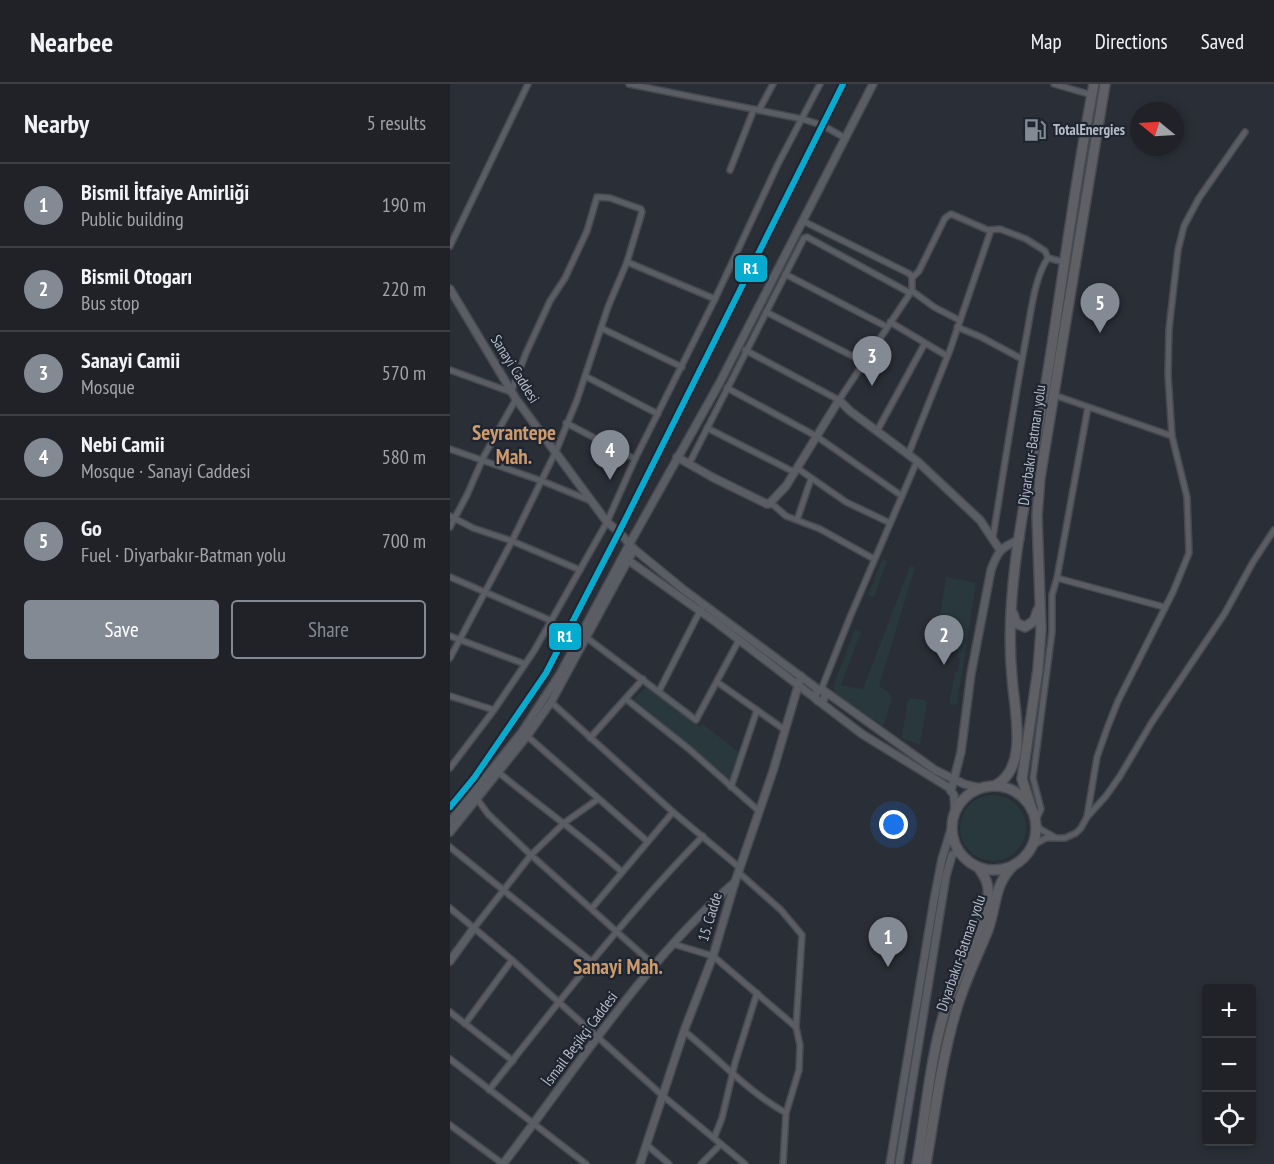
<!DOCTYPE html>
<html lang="en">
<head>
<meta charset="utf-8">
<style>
	body { margin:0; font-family:"PT Sans Narrow",sans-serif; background:#282a30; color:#f1f3f6 }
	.controls { position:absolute; right:18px; bottom:18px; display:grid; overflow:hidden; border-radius:6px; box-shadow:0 3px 9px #0003 }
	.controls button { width:54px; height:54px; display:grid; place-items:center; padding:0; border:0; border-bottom:2px solid #3d3f45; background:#202228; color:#f1f3f6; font:30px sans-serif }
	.compass { position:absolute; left:680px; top:18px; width:54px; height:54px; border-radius:50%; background:#202228; box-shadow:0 3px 9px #0003; rotate:288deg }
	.you { position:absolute; left:444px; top:741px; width:21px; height:21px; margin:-15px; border:4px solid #fff; border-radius:50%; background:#1a73e8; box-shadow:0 0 0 9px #1a73e833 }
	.badge { display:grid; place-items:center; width:39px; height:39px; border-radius:50%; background:#848a94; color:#fff; font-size:20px; font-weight:700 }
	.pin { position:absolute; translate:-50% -50px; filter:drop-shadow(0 2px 3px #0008) }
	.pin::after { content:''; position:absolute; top:32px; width:21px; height:18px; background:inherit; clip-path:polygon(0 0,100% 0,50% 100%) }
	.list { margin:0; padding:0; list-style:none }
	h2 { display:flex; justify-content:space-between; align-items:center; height:78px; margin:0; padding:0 24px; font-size:26px }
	h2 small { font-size:20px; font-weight:400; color:#a2a4a8 }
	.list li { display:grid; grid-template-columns:39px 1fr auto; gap:18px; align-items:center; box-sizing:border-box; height:84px; padding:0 24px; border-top:2px solid #3d3f45 }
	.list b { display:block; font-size:22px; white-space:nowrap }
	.list p { margin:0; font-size:20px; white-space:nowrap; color:#a2a4a8 }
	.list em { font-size:20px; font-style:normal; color:#a2a4a8 }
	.actions { display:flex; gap:12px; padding:18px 24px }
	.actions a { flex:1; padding:14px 0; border:2px solid #848a94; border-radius:6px; text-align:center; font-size:21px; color:#848a94 }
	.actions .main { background:#848a94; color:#fff }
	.icon { flex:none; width:33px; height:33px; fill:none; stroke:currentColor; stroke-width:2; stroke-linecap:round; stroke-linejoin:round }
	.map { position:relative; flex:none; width:824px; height:1080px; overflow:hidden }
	header { display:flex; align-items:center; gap:36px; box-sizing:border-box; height:84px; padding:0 30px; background:#202228; border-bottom:2px solid #3d3f45 }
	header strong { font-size:28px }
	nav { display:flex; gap:33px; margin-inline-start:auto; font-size:21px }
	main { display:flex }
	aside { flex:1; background:#202228 }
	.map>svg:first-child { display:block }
	.green { fill:#28383c }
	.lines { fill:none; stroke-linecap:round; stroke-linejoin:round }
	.minor-casing { stroke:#46494f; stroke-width:8 }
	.tertiary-casing { stroke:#46494f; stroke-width:10 }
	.trunk-casing { stroke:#474b51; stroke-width:12 }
	.minor { stroke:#5a5d64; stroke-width:5 }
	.tertiary { stroke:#5a5d64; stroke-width:7 }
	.trunk { stroke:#5e6066; stroke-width:9 }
	.rail-1-casing { stroke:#1e2430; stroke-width:10 }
	.rail-1 { stroke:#06acd0; stroke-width:6 }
	.labels { text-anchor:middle; stroke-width:4.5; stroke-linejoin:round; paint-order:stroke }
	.poi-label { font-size:15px; font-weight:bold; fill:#b5bbc7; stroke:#1e2430; text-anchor:start }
	.street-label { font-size:15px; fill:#b5bbc7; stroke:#1e2430 }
	.district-label { font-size:21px; font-weight:bold; fill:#cc9a6b; stroke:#1e2430 }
	.line-badge { stroke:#1e2430; stroke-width:2 }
	.badge-label { font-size:16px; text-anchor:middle; font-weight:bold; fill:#fff }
</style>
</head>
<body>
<header>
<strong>Nearbee</strong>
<nav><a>Map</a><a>Directions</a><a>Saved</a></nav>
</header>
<main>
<aside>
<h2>Nearby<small>5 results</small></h2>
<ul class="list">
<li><span class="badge">1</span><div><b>Bismil İtfaiye Amirliği</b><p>Public building</p></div><em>190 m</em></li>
<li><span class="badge">2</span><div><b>Bismil Otogarı</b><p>Bus stop</p></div><em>220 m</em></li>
<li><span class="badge">3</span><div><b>Sanayi Camii</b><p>Mosque</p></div><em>570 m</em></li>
<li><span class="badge">4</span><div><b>Nebi Camii</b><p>Mosque · Sanayi Caddesi</p></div><em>580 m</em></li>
<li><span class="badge">5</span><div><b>Go</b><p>Fuel · Diyarbakır-Batman yolu</p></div><em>700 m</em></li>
</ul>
<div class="actions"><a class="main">Save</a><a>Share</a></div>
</aside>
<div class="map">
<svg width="824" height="1080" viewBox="0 0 824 1080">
	<rect width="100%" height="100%" fill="#2a2e36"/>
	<g class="green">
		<path d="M432,475l5,2 -13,36 -6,-2z"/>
		<path d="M460,482l5,1 -36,119 8,5 5,7 -9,28 -48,-33 -2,-7 22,-57 6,3 -20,53 22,4z"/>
		<path d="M496,493l30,6 -19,122 -8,-1 6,-32h3l2,-14 -3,-1 5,-30 -23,-5z"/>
		<path d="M197,602l53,41 3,-3 39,31 -10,26 -98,-82z"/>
		<path d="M460,614l14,2 3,3 -7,42 -18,-7 5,-35z"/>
		<circle cx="543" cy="744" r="33"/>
	</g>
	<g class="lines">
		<g class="minor-casing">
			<g id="minor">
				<path d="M179,0l173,35 20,6 23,13"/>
				<path d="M604,0l38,11"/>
				<path d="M309,26l14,-26"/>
				<path d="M280,86l24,-61"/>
				<path d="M353,137l107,53 2,4v13l22,16 25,13"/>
				<path d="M0,162l78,-162"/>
				<path d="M177,178l88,37"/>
				<path d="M335,190l102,53"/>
				<path d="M462,194l7,-7 26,-53 6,-4 37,16 12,-1 26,10 19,12 3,7"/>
				<path d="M316,228l98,50"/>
				<path d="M440,238l57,34"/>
				<path d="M507,243l24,10 41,22"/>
				<path d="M151,244l81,39"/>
				<path d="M295,266l94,50 72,-108"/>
				<path d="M0,286l61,22 15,-39 24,-52 15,-23 22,-47 10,-34 13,1 31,11 1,3 -15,50 -19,45 -31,93 -21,51 -44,90 -62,117"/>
				<path d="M135,292l73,38"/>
				<path d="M277,304l89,48 86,60"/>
				<path d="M604,311l118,41"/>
				<path d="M116,339l69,36"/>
				<path d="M257,344l87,44"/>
				<path d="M427,347l48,-88"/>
				<path d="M0,365l92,32 49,20"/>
				<path d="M458,371l42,-105 41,-120"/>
				<path d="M239,380l115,-226 3,-1 103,56"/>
				<path d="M347,384l49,34 44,21"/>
				<path d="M321,419l15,13 34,13 54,30"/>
				<path d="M0,432l23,12 39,13 68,29"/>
				<path d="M347,436l14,-41"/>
				<path d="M0,443l17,-32 17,-39 32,-57"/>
				<path d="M543,453c11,-68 21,-136 34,-204 4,-22 8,-57 21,-75l16,4"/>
				<path d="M0,493l102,44"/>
				<path d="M607,494l107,29"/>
				<path d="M0,552l75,28"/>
				<path d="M137,554l109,82 43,-80"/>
				<path d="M267,598l68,48"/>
				<path d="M371,606l29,-73 67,-156"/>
				<path d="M209,607l44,-86"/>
				<path d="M0,612l44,14"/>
				<path d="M176,615l63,50 70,62"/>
				<path d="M101,618l122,110 67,56"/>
				<path d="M76,651l121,106"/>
				<path d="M140,654l53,-59"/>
				<path d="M0,684l44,-58 40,-59 73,-129 28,-63 80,-160 63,-135 42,-80"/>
				<path d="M48,688c41,34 85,64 124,100"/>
				<path d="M281,703l26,-77"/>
				<path d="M27,715l11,15 43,41 124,111"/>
				<path d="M637,733l19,-21 14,-20 32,-54 73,-109 28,-51 21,-32"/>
				<path d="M606,754h9l11,-5 5,-5 6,-11 10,-60 11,-31 10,-25 55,-109 16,-39 -2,-56 -15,-61 -4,-61 1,-46 9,-79 6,-24 15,-28 46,-66"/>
				<path d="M582,762l14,-8h10l-16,-9 -5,-7 6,-13 -8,-31 19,-146v-37l5,-17 31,-171"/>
				<path d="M0,763l141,114"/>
				<path d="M288,788l43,38 21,25 -6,92 4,18 -1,25 -13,43 -3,51"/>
				<path d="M0,824l62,52 151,136 82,68"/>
				<path d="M142,824l81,-96"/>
				<path d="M24,844l57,-73 33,-32 34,-24"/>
				<path d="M223,860l40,12 83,71"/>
				<path d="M0,928l63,49"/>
				<path d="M15,940l47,-64"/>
				<path d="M234,947c34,27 64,61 102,82"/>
				<path d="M0,975l136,105"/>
				<path d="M39,1006c70,-88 135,-173 214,-254"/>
				<path d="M0,1041l53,39"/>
				<path d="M264,1054l8,-20 13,-55 22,-70"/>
				<path d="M197,1061l22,19"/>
				<path d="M251,1080l20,-20"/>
			</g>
		</g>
		<g class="tertiary-casing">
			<g id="tertiary">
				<path d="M0,205l66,110 91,123 12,10 15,17 50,41 135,100"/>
				<path d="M227,373l35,20 55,27h2l17,-18 53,-86 11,11 67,50 63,59 20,30"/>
				<path d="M175,474l92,65 98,75"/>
				<path d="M376,609l-3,8h-5l-3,-3 2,-7 6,-1 112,80 29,14 17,4"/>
				<path d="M370,618l42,32 86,53 6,8 1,19"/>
				<path d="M501,707l10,-39 10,-78 20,-104c7,-20 10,-22 29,-31"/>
				<path d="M0,738l72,-90 38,-58 70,-131 89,-159 154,-300"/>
				<path d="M0,748l77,-96 24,-34 83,-153"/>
				<path d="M0,877l24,-33"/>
				<path d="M53,1080c74,-96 140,-201 232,-282"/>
				<path d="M190,1080l44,-133 29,-75 22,-74 38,-111 28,-95"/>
				<path d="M440,1080l44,-264 8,-41 10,-33"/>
				<path d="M449,1080l47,-288 6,-21 7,-4"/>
			</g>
		</g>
		<g class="trunk-casing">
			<g id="trunk">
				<path d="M563,530l3,9 9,4 9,-6 4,-11"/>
				<path d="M544,702c36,-17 20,-77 18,-109 -9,-91 18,-197 33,-288 17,-101 29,-204 49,-305"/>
				<circle cx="544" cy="744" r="42"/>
				<path d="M582,726l-10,-31 16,-110 3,-39 -4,-114 3,-38 65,-394"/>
				<path d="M467,1080c9,-52 13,-107 29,-157 12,-38 36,-72 42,-111 2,-12 -4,-20 -10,-29"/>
				<path d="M476,1080c9,-51 15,-103 30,-153 8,-28 21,-54 32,-81 9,-26 6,-47 27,-66"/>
			</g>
		</g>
		<use href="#minor" class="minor"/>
		<use href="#tertiary" class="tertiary"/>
		<use href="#trunk" class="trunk"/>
		<g class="rail-1-casing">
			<path id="rail-1" d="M0,723l24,-29 72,-105 73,-141 224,-448"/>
		</g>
		<use href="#rail-1" class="rail-1"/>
	</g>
	<defs>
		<g id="fuel-bare" transform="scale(1.8)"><path d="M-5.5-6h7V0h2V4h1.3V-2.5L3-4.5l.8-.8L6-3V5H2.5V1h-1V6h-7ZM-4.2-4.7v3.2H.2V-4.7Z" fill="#848a94" stroke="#1e2430" stroke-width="2.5" paint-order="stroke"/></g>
	</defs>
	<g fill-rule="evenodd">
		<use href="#fuel-bare" x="585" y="46"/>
	</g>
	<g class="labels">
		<g class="poi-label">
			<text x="603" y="51">TotalEnergies</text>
		</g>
		<g class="street-label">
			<text transform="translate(65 285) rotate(58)" y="5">Sanayi Caddesi</text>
			<text transform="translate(582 361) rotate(-82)" y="5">Diyarbakır-Batman yolu</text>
			<text transform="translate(260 833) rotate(-73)" y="5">15. Cadde</text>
			<text transform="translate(511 869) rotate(-71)" y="5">Diyarbakır-Batman yolu</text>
			<text transform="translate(130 955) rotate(-53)" y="5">İsmail Beşikçi Caddesi</text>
		</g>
		<g class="district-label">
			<text x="64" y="356">Seyrantepe<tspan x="64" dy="24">Mah.</tspan></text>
			<text x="168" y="890">Sanayi Mah.</text>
		</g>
	</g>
	<g class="line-badge">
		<rect x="284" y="170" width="34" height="29" rx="6" fill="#06acd0"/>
		<rect x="98" y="538" width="34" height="29" rx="6" fill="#06acd0"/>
	</g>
	<g class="badge-label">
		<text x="301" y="190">R1</text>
		<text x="115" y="558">R1</text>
	</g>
</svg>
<div class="controls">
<button>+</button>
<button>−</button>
<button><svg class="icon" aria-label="locate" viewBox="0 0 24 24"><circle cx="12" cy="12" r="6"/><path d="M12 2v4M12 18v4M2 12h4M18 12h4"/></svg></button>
</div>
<svg class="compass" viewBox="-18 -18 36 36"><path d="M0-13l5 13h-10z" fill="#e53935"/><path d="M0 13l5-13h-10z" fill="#a2a4a8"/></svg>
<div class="you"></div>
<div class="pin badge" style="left:438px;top:883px">1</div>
<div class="pin badge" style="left:494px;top:581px">2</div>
<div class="pin badge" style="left:422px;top:302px">3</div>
<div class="pin badge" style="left:160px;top:396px">4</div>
<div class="pin badge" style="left:650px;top:249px">5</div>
</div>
</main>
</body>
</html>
